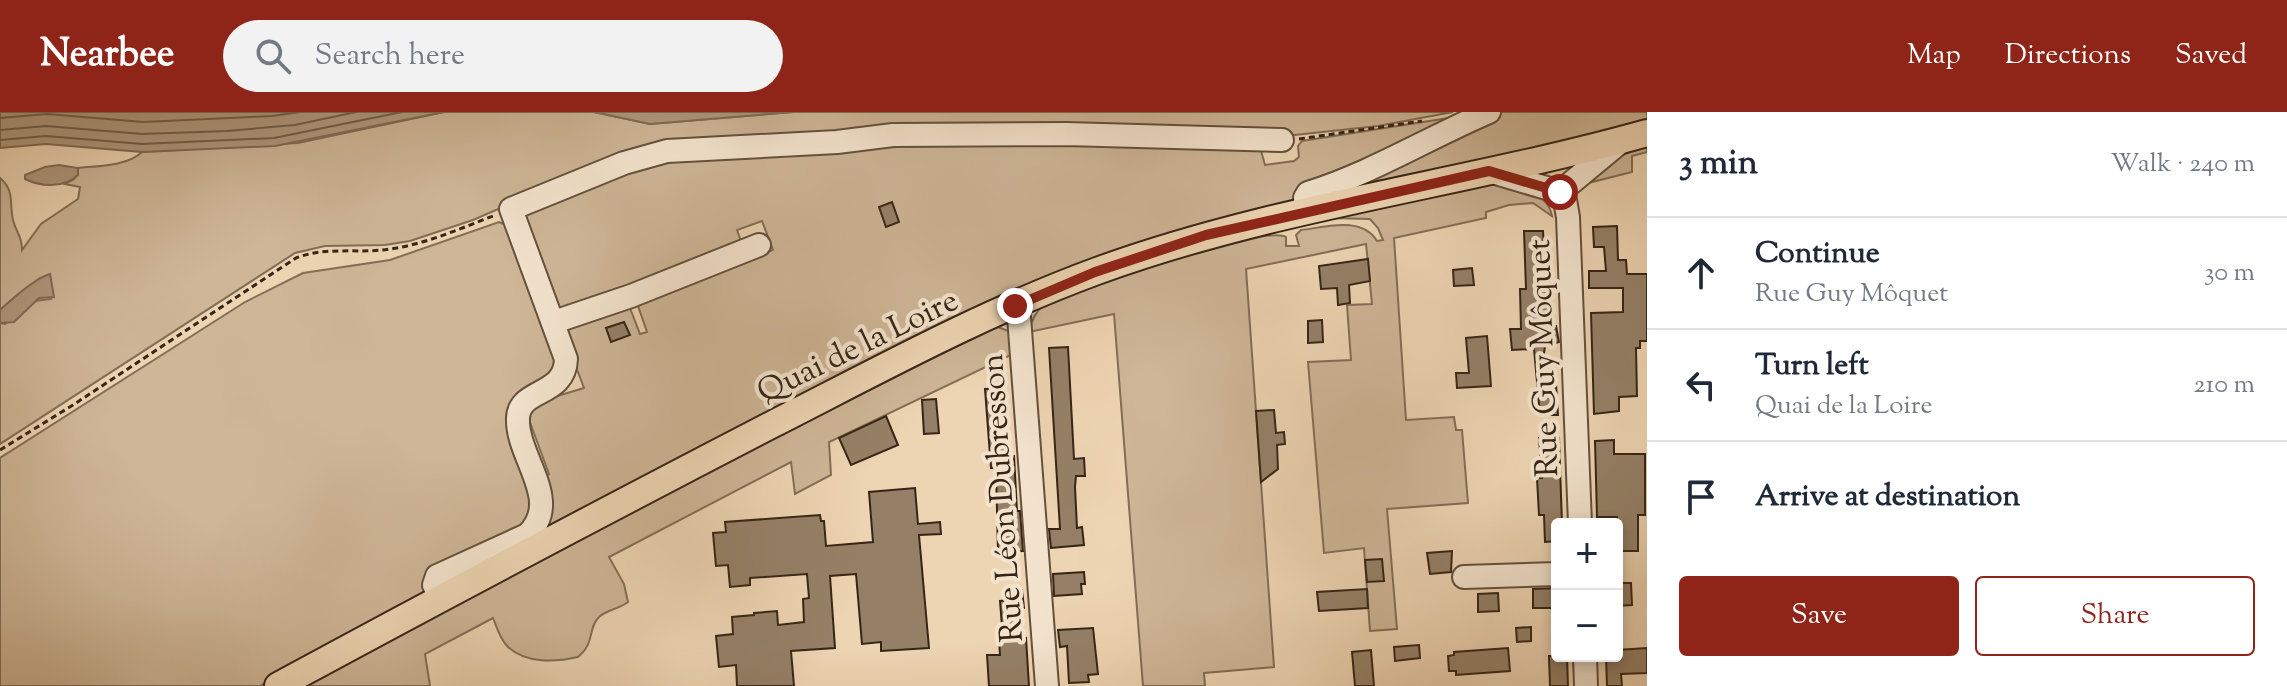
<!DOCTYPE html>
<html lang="en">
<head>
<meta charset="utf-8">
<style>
	body { margin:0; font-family:"Sorts Mill Goudy",serif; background:#f2f2f3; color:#1f2937 }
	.controls { position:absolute; right:24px; bottom:24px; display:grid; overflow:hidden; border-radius:8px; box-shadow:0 4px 12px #0003 }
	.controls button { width:72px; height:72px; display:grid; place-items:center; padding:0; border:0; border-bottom:2px solid #e0e1e3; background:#fff; color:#1f2937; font:40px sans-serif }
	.stop { position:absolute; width:24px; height:24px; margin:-18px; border:6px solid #8f2418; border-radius:50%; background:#fff }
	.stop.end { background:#8f2418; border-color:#fff; box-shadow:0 2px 8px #0008 }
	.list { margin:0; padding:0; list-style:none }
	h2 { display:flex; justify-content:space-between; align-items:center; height:104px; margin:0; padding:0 32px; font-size:34px }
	h2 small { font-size:26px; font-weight:400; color:#747a83 }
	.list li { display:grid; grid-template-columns:52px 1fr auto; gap:24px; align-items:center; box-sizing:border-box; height:112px; padding:0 32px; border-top:2px solid #e0e1e3 }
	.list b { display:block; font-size:30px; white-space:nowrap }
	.list p { margin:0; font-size:26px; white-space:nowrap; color:#747a83 }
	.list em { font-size:26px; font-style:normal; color:#747a83 }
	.actions { display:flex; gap:16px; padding:24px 32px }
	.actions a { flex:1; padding:18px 0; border:2px solid #8f2418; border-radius:8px; text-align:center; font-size:28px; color:#8f2418 }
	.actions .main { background:#8f2418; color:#fff }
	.icon { flex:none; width:44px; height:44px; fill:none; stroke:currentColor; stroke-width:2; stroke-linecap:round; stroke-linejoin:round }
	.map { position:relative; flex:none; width:1647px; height:574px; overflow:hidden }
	header { display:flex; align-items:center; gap:48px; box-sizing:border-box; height:112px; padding:0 40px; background:#8f2418; color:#fff }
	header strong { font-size:38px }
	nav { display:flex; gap:44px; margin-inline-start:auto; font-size:28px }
	.search { width:560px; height:72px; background:#f2f2f3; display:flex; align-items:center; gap:20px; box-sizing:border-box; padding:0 28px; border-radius:44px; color:#747a83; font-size:30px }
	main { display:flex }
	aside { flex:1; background:#fff }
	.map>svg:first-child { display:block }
	.green { fill:#ceb697; stroke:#826e56; stroke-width:2 }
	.water { fill:#af987d; stroke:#7f6a54; stroke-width:2 }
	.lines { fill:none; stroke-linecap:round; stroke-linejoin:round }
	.shore { stroke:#725e4a; stroke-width:2 }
	.building { fill:#958067; stroke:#362516; stroke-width:2 }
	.minor-casing { stroke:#64513d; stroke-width:26 }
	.major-casing { stroke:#362516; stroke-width:30 }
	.path { stroke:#362516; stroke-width:3; stroke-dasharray:6 4; stroke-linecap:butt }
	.minor { stroke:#f3e3cd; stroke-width:22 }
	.major { stroke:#edd4b2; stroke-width:26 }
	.route { stroke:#8f2418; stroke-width:10 }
	.labels { text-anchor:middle; stroke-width:8; stroke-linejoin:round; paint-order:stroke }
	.street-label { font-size:32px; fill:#362516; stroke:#f3e3cd }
</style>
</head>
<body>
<header>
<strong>Nearbee</strong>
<div class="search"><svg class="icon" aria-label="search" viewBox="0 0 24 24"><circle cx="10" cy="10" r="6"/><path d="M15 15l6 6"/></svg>Search here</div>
<nav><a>Map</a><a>Directions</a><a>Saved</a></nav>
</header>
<main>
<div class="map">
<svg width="1647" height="574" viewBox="0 0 1647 574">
	<rect width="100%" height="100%" fill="#edd4b2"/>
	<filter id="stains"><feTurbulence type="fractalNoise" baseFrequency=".0025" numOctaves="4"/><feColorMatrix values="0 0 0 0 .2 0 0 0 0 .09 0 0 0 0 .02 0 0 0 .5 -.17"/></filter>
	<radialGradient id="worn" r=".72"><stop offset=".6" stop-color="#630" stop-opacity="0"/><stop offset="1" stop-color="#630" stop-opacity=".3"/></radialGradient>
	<g class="green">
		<path d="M444,0h150l56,12 143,-12h660l-75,14 -102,11 -525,3 -230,59 -48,21 -63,21 -25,4 -60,1 -30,7 -295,191v-121l5,1 29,-23 17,-2 -11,-21c-13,11 -27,20 -40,32v-132c15,13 9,24 13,42 3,13 9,15 9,30l19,-26 37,-25 2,-12 -15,-3 9,-5 4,-11c19,-2 50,-2 64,-16l156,-9z"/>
		<path d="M1498,0h149v8l-95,25 -242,53z"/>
		<path d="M1474,2l-174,89 -91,22 -676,310 7,-55 9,-6 -25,-68 60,-18 -23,-61 67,-24 12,31 7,-2 -11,-32 137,-50 -11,-29 -25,9 6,17 -187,71 -35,-94 11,-19 115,-43 214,-15 238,-7 161,7 5,18 29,-4 5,-4 -1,-11 4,-5z"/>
		<path d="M1647,35v5l-15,4v16l-44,11 2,-7 32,-21z"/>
		<path d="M1488,71c23,2 59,6 64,33l-19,-13 -24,2 -23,7v6l-92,20 12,182 48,-3 2,13h6l6,73 -81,6 10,120 -27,2 -6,-83 -40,5 -16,-191 43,-2 -4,-55 25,-1 -6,-60 -120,25 28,398 -70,6 1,13h-62l-29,-372 -85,18c2,-11 6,-20 15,-27 25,-17 222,-81 242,-68v9h13l-3,-11 5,-5c25,-3 61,-14 76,11l6,-1 -5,-12 -8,-9 -42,-1z"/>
		<path d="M499,110l11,5 52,134 -41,41 15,114 -106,80 -170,90h-260v-228l245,-156 58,-29 87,-13z"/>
		<path d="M995,214l16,6 4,21 -186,89 2,33 -36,19 -4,-32 -182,95 15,27 4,18c-9,7 -22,8 -29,15 -12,12 -3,25 -21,40 -22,5 -52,7 -70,-10 -8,-8 -11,-19 -15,-29l-68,36 5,32h-127l391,-211z"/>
	</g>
	<g class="water">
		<path d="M0,0h444l-169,34 -133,6 -96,-8 -46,4z"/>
		<path d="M594,0h199l-143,12z"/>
		<path d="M59,53l19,3v7c-13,13 -37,12 -53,4v-4l20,-8z"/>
		<path d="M50,162l4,23 -15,1 -25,24 -14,1v-13c12,-11 35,-32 50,-36z"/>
	</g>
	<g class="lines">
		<g class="shore">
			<path d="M0,6l47,-4 96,8 129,-6 28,-4"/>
			<path d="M0,18l46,-4 96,8 85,-3 68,-6 61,-13"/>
			<path d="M0,28l46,-4 96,8 132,-6 128,-26"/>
		</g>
	</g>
	<g class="building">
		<path d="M892,90l7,20 -13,5 -7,-20z"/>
		<path d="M1617,114l1,34h8l1,14h20v67h-7v7h-4l1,48 -18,1v14l-25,3 -3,-101 32,-1v-24h-34v-17h17l-2,-24h-10l-1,-20z"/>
		<path d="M1524,119h19l5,95h8l3,16 -14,4 -3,22h13l3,47h-18l-6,-66 -22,1 -2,-21h11l-1,-40h6z"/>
		<path d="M1368,147l2,22 -21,4 1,18 -12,2 -1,-17 -16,1 -2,-23z"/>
		<path d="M1472,156l2,17 -20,1 -1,-16z"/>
		<path d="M1322,208l1,22 -15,1v-22z"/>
		<path d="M624,210l6,13 -19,7 -5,-14z"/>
		<path d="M1487,224l4,50 -34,2 -1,-15h13l-3,-35z"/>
		<path d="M1068,235l6,112 10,-1 1,18h-9l-1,11 2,41 5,-1 2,18 -33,3 -2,-19h11l-11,-181z"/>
		<path d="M1004,276l4,68h6l3,55h3l3,40 -25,1 -2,-84h-5l-6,-79z"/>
		<path d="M936,287l3,34 -15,1 -2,-34z"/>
		<path d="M1274,298l2,23 8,-1 1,12 -8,1 1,24 -17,13 -5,-71z"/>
		<path d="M886,304l12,29 -47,20 -12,-27z"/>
		<path d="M1539,326h20l3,86h-5v17l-12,1 -1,-27h-5l-2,-37h5z"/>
		<path d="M1614,328v14h31v61h-7v36h-21v-34h-20l-2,-76z"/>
		<path d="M915,376l3,36 22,-2 1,12 -22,1 10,113 -48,3v-9l-19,2 -6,-70 -26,2 5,72 -44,3 3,35h-57l-1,-21 -17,2 -3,-31 17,-2 -1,-17 22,-2v-2l23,-2 1,14 26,-3 -1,-23 6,-1 -2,-24 -57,4v7l-20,2 -2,-22 -12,1 -3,-33 13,-1 -1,-10 95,-7 1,6h3l2,25 47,-4 -4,-50z"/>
		<path d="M1452,439l-1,21 -21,2 -3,-21z"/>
		<path d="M1382,447l2,22 -17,1 -2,-22z"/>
		<path d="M1084,460l1,12h-4l1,10 -28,2 -1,-22z"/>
		<path d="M1617,471h14l1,22 -15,1z"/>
		<path d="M1557,476v20h-24v-19z"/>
		<path d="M1367,477l1,19 -49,3 -2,-19z"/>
		<path d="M1022,478l2,18 -5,1 2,30 5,-1 3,48h-40l-2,-31h13l-1,-15h4l-3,-39 10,-1 -1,-9z"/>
		<path d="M1498,481l1,18 -21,1v-18z"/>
		<path d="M1531,515v14l-14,1 -1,-14z"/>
		<path d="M1093,516l5,46 -10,1 1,7 -20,1 -2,-37 -7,1 -2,-17z"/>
		<path d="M1419,533l1,13 -25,3 -1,-14z"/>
		<path d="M1508,536l2,23 -54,4v-4h-7l-1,-15 6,-1v-3z"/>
		<path d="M1647,536v25l-26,1 1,12h-15l-1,-30h11v-6z"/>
		<path d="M1371,538l3,36h-19l-3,-34z"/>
		<path d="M1549,544h18l1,30h-18z"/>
	</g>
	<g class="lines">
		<g class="minor-casing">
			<g id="minor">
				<path d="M1489,59l71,21 5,8 3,17 12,307"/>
				<path d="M1560,80l64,-53"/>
				<path d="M1306,99l-1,-13 3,-5c64,-20 120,-55 181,-81"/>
				<path d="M1015,194l4,11 28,369"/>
				<path d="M554,210l77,-26 128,-51"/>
				<path d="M1464,465l93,-3"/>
				<path d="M441,486l-7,-13 3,-9 90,-41c37,-34 -11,-78 -9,-117 1,-30 47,-21 48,-59l-55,-150 113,-46 43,-12 170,-9 56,-7 173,-1 216,6"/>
				<path d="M1585,544l1,30"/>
			</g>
		</g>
		<g class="major-casing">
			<path id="major" d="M278,574c164,-89 329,-176 495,-262 106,-54 212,-112 324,-153 178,-65 368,-87 550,-138"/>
		</g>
		<g class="path">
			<path d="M1299,27l123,-18"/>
			<path d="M0,338l73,-45 223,-147c31,-12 62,-4 94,-9 36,-5 69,-20 103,-33"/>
		</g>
		<use href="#minor" class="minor"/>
		<use href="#major" class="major"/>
	</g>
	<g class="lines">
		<path class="route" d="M1015,194l80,-34 111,-37 283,-64 71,21"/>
	</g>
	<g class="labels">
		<g class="street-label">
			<text transform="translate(857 233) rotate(-26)" y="11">Quai de la Loire</text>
			<text transform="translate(1542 246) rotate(-92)" y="11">Rue Guy Môquet</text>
			<text transform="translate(1001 386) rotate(-94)" y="11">Rue Léon Dubresson</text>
		</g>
	</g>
	<rect width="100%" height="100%" filter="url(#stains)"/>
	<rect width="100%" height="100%" fill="url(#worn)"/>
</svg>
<div class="controls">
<button>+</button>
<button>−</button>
</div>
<div class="stop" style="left:1560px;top:80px"></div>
<div class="stop end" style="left:1015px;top:194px"></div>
</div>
<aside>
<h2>3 min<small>Walk · 240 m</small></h2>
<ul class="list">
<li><svg class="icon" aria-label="ahead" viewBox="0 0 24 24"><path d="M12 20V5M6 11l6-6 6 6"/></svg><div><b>Continue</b><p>Rue Guy Môquet</p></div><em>30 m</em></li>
<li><svg class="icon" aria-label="left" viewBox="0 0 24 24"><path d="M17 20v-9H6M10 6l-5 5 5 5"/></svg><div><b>Turn left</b><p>Quai de la Loire</p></div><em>210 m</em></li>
<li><svg class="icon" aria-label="arrive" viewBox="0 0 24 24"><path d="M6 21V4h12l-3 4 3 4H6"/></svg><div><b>Arrive at destination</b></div></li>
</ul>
<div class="actions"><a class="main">Save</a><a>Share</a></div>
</aside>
</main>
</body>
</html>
